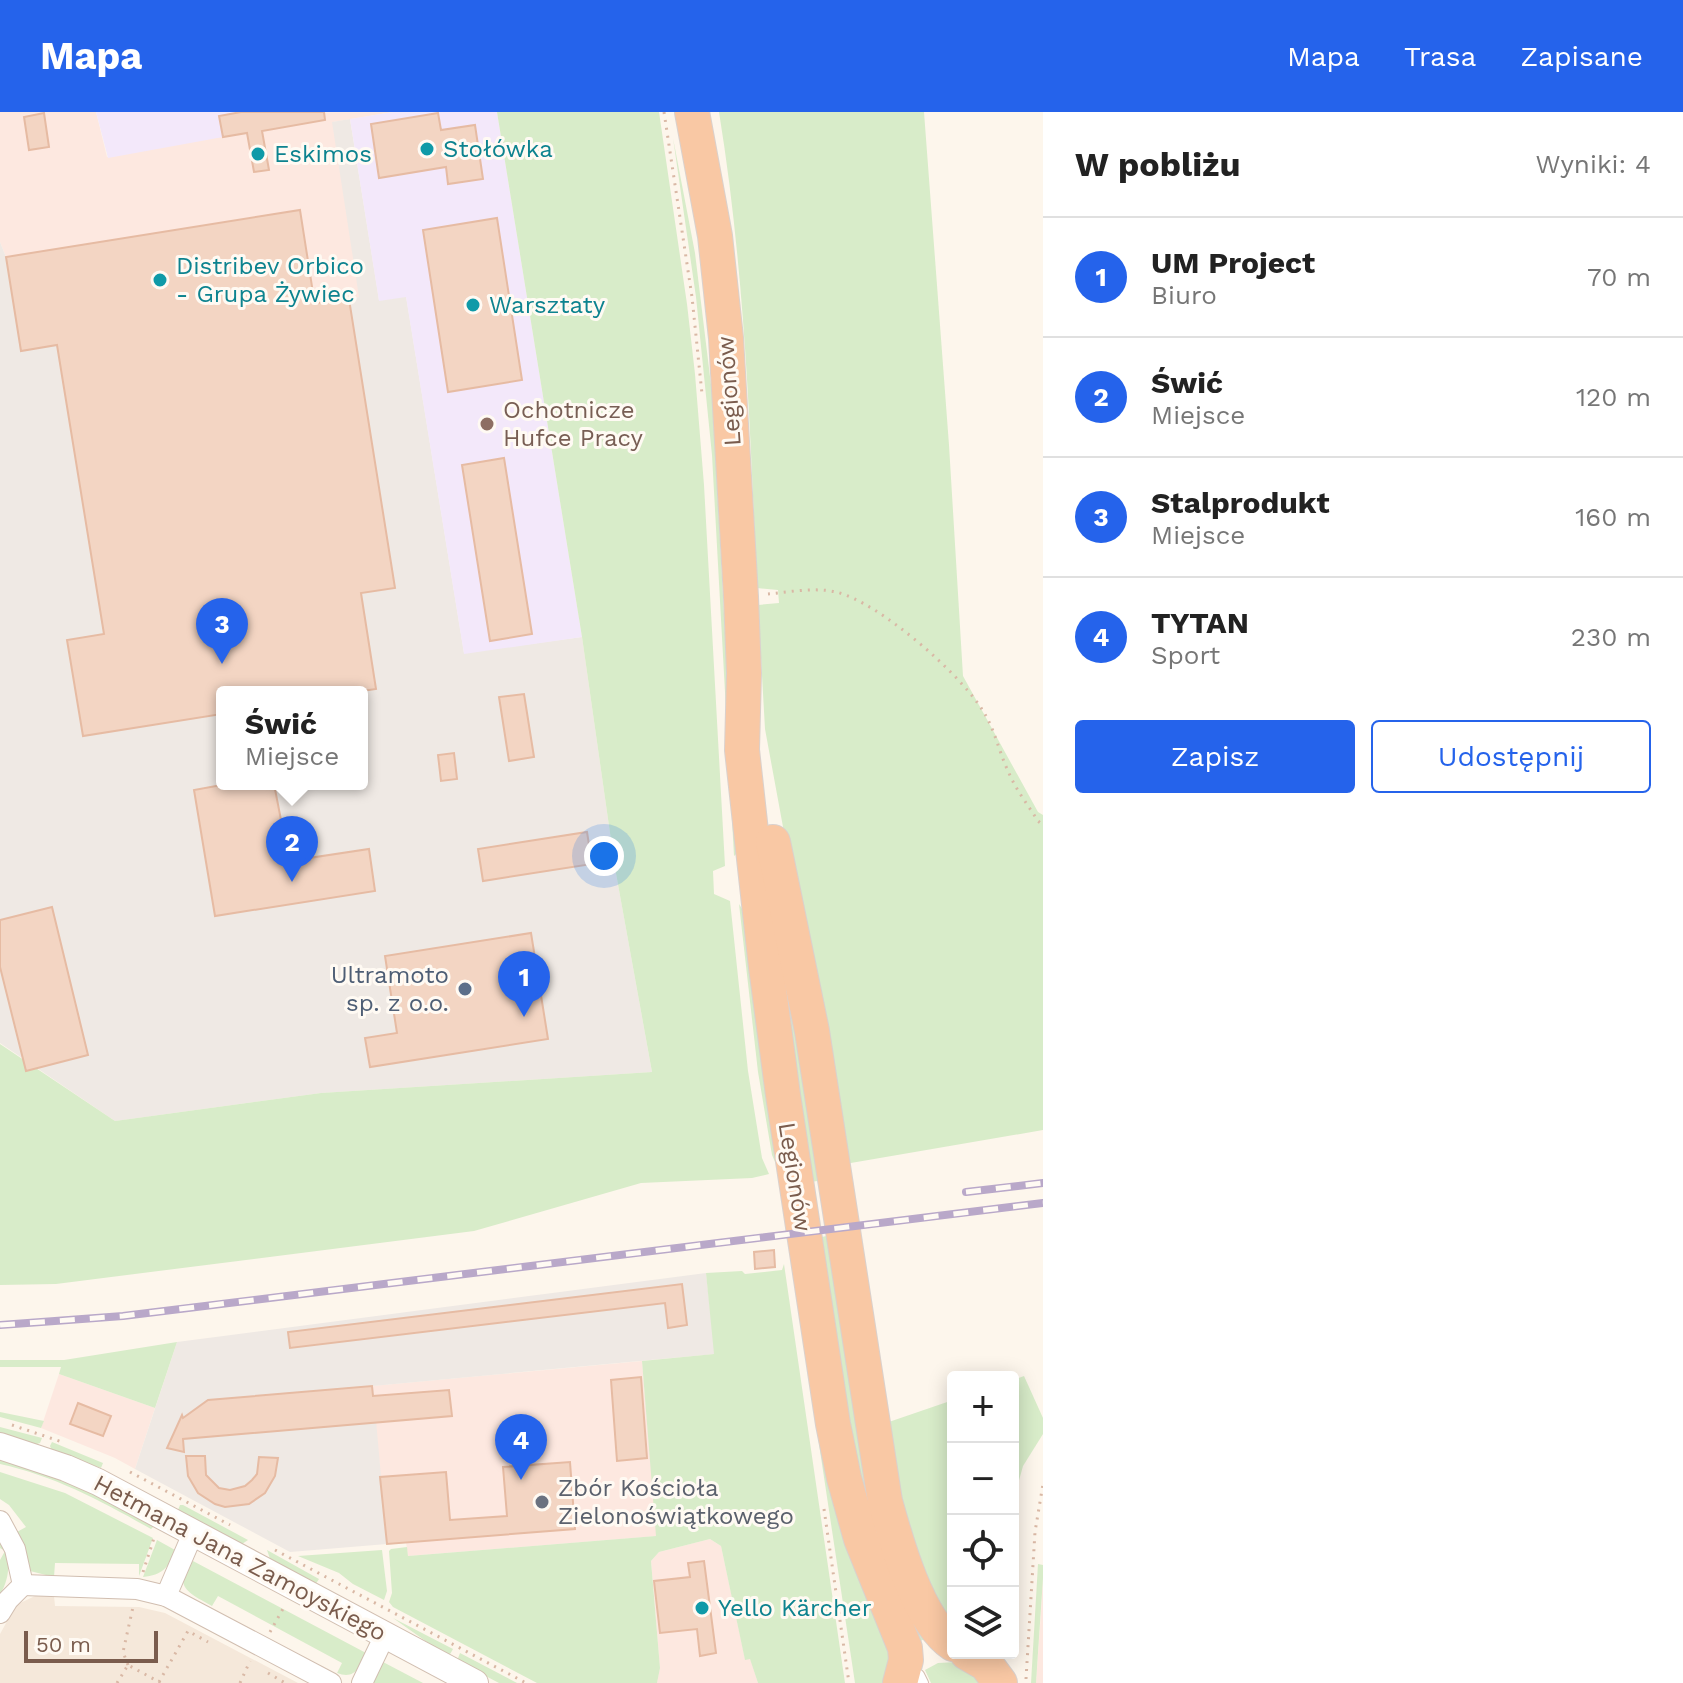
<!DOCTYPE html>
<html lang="pl">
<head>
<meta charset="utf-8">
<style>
	body { margin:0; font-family:"Work Sans",sans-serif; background:#f6f6f6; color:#222 }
	.controls { position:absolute; right:24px; bottom:24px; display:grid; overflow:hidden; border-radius:8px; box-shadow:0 4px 20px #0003 }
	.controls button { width:72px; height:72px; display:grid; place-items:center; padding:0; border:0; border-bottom:2px solid #e0e0e0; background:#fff; color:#222; font:40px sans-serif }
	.scale { position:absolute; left:24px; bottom:20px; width:134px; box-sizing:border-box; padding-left:8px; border:4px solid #7a5c4d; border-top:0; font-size:22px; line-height:28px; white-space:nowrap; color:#7a5c4d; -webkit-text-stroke:6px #fffaf3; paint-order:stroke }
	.you { position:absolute; left:604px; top:744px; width:28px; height:28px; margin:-20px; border:6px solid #fff; border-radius:50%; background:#1a73e8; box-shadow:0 0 0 12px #1a73e833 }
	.badge { display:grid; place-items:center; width:52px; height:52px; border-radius:50%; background:#2563eb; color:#fff; font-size:26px; font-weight:700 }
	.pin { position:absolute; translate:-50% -66px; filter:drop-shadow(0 2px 4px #0008) }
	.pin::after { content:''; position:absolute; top:42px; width:28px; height:24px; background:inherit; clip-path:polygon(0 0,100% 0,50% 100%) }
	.popup { position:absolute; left:216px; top:574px; width:152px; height:104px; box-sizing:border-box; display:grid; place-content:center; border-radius:8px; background:#fff; filter:drop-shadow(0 2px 6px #0005); font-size:26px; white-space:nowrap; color:#767676 }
	.popup b { font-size:30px; color:#222 }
	.popup::after { content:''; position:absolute; left:50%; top:100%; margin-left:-16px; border:16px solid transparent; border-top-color:#fff }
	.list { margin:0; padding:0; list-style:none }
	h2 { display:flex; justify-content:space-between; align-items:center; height:104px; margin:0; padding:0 32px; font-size:34px }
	h2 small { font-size:26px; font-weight:400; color:#767676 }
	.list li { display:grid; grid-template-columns:52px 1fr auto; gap:24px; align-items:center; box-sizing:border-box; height:120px; padding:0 32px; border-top:2px solid #e0e0e0 }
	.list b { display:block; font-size:30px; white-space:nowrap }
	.list p { margin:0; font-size:26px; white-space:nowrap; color:#767676 }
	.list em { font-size:26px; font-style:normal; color:#767676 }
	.actions { display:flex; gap:16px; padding:24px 32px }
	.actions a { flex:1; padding:18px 0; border:2px solid #2563eb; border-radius:8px; text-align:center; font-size:28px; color:#2563eb }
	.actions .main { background:#2563eb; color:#fff }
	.icon { flex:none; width:44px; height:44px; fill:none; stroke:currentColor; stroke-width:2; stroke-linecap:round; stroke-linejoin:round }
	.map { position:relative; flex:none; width:1043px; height:1571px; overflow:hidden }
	header { display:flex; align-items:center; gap:48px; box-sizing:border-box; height:112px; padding:0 40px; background:#2563eb; color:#fff }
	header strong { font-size:38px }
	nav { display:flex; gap:44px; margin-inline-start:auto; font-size:28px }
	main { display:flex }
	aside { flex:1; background:#fff }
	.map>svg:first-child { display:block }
	.residential { fill:#f5e8da }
	.commercial { fill:#fde8e0 }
	.industrial { fill:#efe9e4; fill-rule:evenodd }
	.education { fill:#f3e8fa }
	.green { fill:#d8ecc9 }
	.building { fill:#f3d5c3; stroke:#e6bba3; stroke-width:2 }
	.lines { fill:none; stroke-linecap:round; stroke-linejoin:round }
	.service-casing { stroke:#d1beb0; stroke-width:12 }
	.minor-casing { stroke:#d1beb0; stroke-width:22 }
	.tertiary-casing { stroke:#d1beb0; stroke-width:28 }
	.trunk-casing { stroke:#dad1cd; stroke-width:36 }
	.path { stroke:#d9b8a5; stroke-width:3; stroke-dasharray:2 6; stroke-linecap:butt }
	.service { stroke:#fff; stroke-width:10 }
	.minor { stroke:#fff; stroke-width:20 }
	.tertiary { stroke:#fff; stroke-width:26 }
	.trunk { stroke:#f9c8a4; stroke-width:34 }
	.rail-casing { stroke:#b9a8c9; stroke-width:8 }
	.rail { stroke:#fffaf3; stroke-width:5; stroke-dasharray:15; stroke-linecap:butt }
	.culture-dot { fill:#0f9aa8; stroke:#fffaf3; stroke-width:3 }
	.education-dot { fill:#8d6e63; stroke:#fffaf3; stroke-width:3 }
	.service-dot { fill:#5c6f8a; stroke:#fffaf3; stroke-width:3 }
	.worship-dot { fill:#6b7280; stroke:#fffaf3; stroke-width:3 }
	.labels { text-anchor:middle; stroke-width:6; stroke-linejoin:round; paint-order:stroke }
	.culture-label { font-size:24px; fill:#0d838f; stroke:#fffaf3; text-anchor:start }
	.street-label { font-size:24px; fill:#7a5c4d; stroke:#fffaf3 }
	.education-label { font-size:24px; fill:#785e54; stroke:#fffaf3; text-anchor:start }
	.service-label { font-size:24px; fill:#4e5e75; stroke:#fffaf3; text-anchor:end }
	.worship-label { font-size:24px; fill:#5b616d; stroke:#fffaf3; text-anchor:start }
</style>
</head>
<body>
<header>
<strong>Mapa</strong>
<nav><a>Mapa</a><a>Trasa</a><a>Zapisane</a></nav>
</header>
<main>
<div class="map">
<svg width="1043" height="1571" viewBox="0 0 1043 1571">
	<rect width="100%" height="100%" fill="#fdf6ec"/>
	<path class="residential" d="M35,1484h19l1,10 84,1 26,6 133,70h-298v-49l16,-29z"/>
	<g class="commercial">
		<path d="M0,0h96l11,45 112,-41 22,-4h152l-60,10 27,175 -339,54 -15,-94 -6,-15z"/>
		<path d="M642,1249l15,175 -249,20 -2,-14 -19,2 -15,-158z"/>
		<path d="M59,1262l96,34 -20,61 -20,-11 -74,-30z"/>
		<path d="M710,1427l11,7 24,113 5,-1 8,25h-101l3,-15 -9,-107 8,-9z"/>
		<path d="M1043,1466v105h-7l5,-71z"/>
	</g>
	<g class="industrial">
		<path d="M350,7l29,181 27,-4 58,357 118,-16 33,231 37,204 -331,21 -206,28 -115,-78v-801l6,15 15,94 338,-54 -27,-175zM222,580h140v92h-140z"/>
		<path d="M706,1161l9,81 -342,32 14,158 -97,8 -155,-83 42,-127z"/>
	</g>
	<g class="education">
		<path d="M96,0h145l-22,4 4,21 -115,21z"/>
		<path d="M393,0h104l85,525 -118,17 -58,-357 -27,4 -29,-182z"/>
	</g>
	<g class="green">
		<path d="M497,0h162l28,192 8,70 9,111 21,381 -12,5 1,23 16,7 18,170 14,87 7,16 -17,4 -111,5 -167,48 -418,53 -56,1v-241l115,77 206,-28 331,-21 -37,-204 -33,-231z"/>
		<path d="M719,0h205l25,333 14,231 75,136 5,3v315l-198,34 -80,-435 -7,-124 21,-2 -1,-13 -21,-2c-7,-162 -12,-315 -38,-476z"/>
		<path d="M673,26l22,115 17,140 25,460 -3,3 -22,-401 -16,-158z"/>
		<path d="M774,775l51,293 -15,2z"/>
		<path d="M739,792l5,8 36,261 -8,-18 -14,-83z"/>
		<path d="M833,1123l94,403 -9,4 -54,-131 -49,-273z"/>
		<path d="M784,1152l61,419h-87l-8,-24 -5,1 -24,-114 -11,-7 -51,13 -8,9 9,107 -3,15h-120l-144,-76 -4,-5 3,-9 -3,-42 2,-2 16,-2 1,9 248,-20 -14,-175 72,-7 -8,-81 36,-2 3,3 37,-4z"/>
		<path d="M794,1166l100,371 -8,34h-31z"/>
		<path d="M177,1230l-22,66 -96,-34 2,-7h-61v-7h64z"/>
		<path d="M1024,1264l19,42v16l-20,32 -10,36v-122z"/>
		<path d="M953,1288v229l-39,-70 -31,-135z"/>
		<path d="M0,1300l44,9 -3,7 -41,-11z"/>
		<path d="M0,1315l42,11 -2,5 -6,2 -34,-10z"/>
		<path d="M52,1330l51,21 -2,5 -49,-17 -2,-5z"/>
		<path d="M0,1345l56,16 101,50 -6,6c-48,-27 -96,-53 -151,-65z"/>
		<path d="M0,1360l65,21 88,45 -14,38v-12l-84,-1 -1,14 -24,-6 -13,-39 9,-5 -17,-22 -9,-6z"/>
		<path d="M180,1393h3l65,35 -6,4 -64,-34z"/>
		<path d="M0,1423c10,22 12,39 0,60v-35l5,-9 -5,-3z"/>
		<path d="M157,1428l18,10c-6,18 -13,25 -32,27z"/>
		<path d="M267,1438l52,29 -4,6 -45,-26z"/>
		<path d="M382,1438l5,41 -3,9 -31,-16 -14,-11 -41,-17z"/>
		<path d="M193,1449l173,92c-6,14 -11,27 -29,20l5,-10 -124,-67 -6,10c-21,-12 -42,-20 -19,-45z"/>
		<path d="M1038,1452l5,1v13l-7,105h-5z"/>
		<path d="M393,1506l60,31 -4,7 -8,-4z"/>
		<path d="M460,1541l57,30h-18l-42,-22z"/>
		<path d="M383,1550l40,21h-52z"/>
		<path d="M957,1550l28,21h-54l-6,-13 13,-7z"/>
	</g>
	<g class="building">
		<path d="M241,0h83l1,8 -63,11 7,39 -15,2 -7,-39 -24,4 -4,-21z"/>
		<path d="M44,1l5,34 -20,3 -5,-33z"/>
		<path d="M438,1l3,17 34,-5 8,54 -35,5 -2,-17 -67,11 -8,-54z"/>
		<path d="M300,98l13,83 5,10 31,-4 46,289 -34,5 15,96 -20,3h-134v22l-139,22 -16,-96 37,-6 -47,-289 -36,6 -15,-94z"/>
		<path d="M497,106l25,162 -74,12 -25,-162z"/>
		<path d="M504,346l28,176 -42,7 -28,-176z"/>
		<path d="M524,582l10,63 -25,4 -10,-64z"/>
		<path d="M454,641l3,26 -16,2 -3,-26z"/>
		<path d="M227,672h47l15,77 80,-12 6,42 -160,25 -21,-126z"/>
		<path d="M587,720l5,32 -109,17 -5,-32z"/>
		<path d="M52,795l36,148 -62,16 -26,-104v-47z"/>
		<path d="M531,821l17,106 -178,28 -5,-29 32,-5 -12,-77z"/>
		<path d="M774,1138l1,17 -20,2 -1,-17z"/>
		<path d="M682,1172l5,41 -19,3 -3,-25 -375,45 -2,-16z"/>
		<path d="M641,1265l6,81 -30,3 -6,-81z"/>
		<path d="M372,1274l1,10 76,-6 3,26 -269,23 1,13 -17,-4 15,-33 1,3 25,-18z"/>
		<path d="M78,1291l33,13 -8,20 -33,-12z"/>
		<path d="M186,1344h19l1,19 13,13 11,2 15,-4 7,-6 5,-6 2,-17 19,1 -3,18 -10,17 -16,11 -24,3 -10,-3 -17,-11 -10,-17z"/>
		<path d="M570,1350l5,67 -188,15 -7,-67 66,-5 4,48 57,-4 -4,-49z"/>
		<path d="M704,1449l12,92 -16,3 -3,-27 -37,4 -6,-52 36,-4 -2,-14z"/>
	</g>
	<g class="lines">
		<g class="service-casing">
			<path id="service" d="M910,1560l9,3 4,8"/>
		</g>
		<g class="minor-casing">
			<g id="minor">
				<path d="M0,1409l15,28 8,36 -15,15 -8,13"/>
				<path d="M23,1473l114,4 29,7 165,87"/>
				<path d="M166,1484l28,-65"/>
				<path d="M362,1571l23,-48"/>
			</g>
		</g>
		<g class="tertiary-casing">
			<path id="tertiary" d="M0,1334l66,22 32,14 377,201"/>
		</g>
		<g class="trunk-casing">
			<g id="trunk">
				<path d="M692,0l23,124 11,102 15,259 3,76 -2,77 24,217 17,128 50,329 11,54 17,61 44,109 1,12 -6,23"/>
				<path d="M773,730l39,189 73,470c11,40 33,120 68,143"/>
				<path d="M967,1541l19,11 14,19"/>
			</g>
		</g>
		<g class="path">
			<path d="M664,0l28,185 10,97"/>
			<path d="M768,482c22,-2 46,-7 68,-2 43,10 129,85 150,124 10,18 14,39 23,57 7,17 19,32 29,48l5,4"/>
			<path d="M12,1313l53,18"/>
			<path d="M130,1360l100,53"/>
			<path d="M824,1397l25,174"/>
			<path d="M275,1438l251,133"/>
			<path d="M143,1460l11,-34"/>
			<path d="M270,1520l14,-25"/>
			<path d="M128,1553l-5,-13 10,-45"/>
			<path d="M268,1561l17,10"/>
			<path d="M1026,1567l9,-147 8,-48"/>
			<path d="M159,1570l29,-51 20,11"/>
			<path d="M117,1571l11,-18 33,18"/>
			<path d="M240,1571l10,-22"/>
		</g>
		<use href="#service" class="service"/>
		<use href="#minor" class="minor"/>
		<use href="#tertiary" class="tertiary"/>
		<use href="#trunk" class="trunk"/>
		<g class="rail-casing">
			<g id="rail">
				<path d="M966,1080l77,-9"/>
				<path d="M0,1213l123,-9 920,-113"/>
			</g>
		</g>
		<use href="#rail" class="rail"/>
	</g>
	<g class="culture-dot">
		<circle cx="427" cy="37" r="8"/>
		<circle cx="258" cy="42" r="8"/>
		<circle cx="160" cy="168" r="8"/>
		<circle cx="473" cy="193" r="8"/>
		<circle cx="702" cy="1496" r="8"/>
	</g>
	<circle class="education-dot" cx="487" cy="312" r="8"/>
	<circle class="service-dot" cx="465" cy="877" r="8"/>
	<circle class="worship-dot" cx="542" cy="1390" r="8"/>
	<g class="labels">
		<g class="culture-label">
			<text x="443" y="45">Stołówka</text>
			<text x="274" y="50">Eskimos</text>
			<text x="176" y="162">Distribev Orbico<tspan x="176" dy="28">- Grupa Żywiec</tspan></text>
			<text x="489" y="201">Warsztaty</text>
			<text x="718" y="1504">Yello Kärcher</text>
		</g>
		<g class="street-label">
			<text transform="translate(729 279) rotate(-94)" y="8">Legionów</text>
			<text transform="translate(795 1065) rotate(81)" y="8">Legionów</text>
			<text transform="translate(240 1446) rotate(28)" y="8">Hetmana Jana Zamoyskiego</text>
		</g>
		<g class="education-label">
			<text x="503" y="306">Ochotnicze<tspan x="503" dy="28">Hufce Pracy</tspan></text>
		</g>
		<g class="service-label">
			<text x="449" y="871">Ultramoto<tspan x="449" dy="28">sp. z o.o.</tspan></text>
		</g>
		<g class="worship-label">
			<text x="558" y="1384">Zbór Kościoła<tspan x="558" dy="28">Zielonoświątkowego</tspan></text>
		</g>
	</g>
</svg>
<div class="controls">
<button>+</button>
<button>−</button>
<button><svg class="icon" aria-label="locate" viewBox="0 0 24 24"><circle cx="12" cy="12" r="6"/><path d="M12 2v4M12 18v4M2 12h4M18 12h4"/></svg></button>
<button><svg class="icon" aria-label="layers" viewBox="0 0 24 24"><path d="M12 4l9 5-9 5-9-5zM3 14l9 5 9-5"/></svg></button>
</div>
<div class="scale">50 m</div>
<div class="you"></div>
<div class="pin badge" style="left:524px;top:905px">1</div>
<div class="pin badge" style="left:292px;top:770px">2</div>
<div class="popup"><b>Świć</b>Miejsce</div>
<div class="pin badge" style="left:222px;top:552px">3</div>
<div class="pin badge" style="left:521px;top:1368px">4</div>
</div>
<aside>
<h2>W pobliżu<small>Wyniki: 4</small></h2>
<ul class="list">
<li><span class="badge">1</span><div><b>UM Project</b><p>Biuro</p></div><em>70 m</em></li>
<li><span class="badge">2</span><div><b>Świć</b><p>Miejsce</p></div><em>120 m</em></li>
<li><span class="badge">3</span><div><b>Stalprodukt</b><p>Miejsce</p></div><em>160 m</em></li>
<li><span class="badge">4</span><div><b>TYTAN</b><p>Sport</p></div><em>230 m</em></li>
</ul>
<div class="actions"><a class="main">Zapisz</a><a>Udostępnij</a></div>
</aside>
</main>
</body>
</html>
